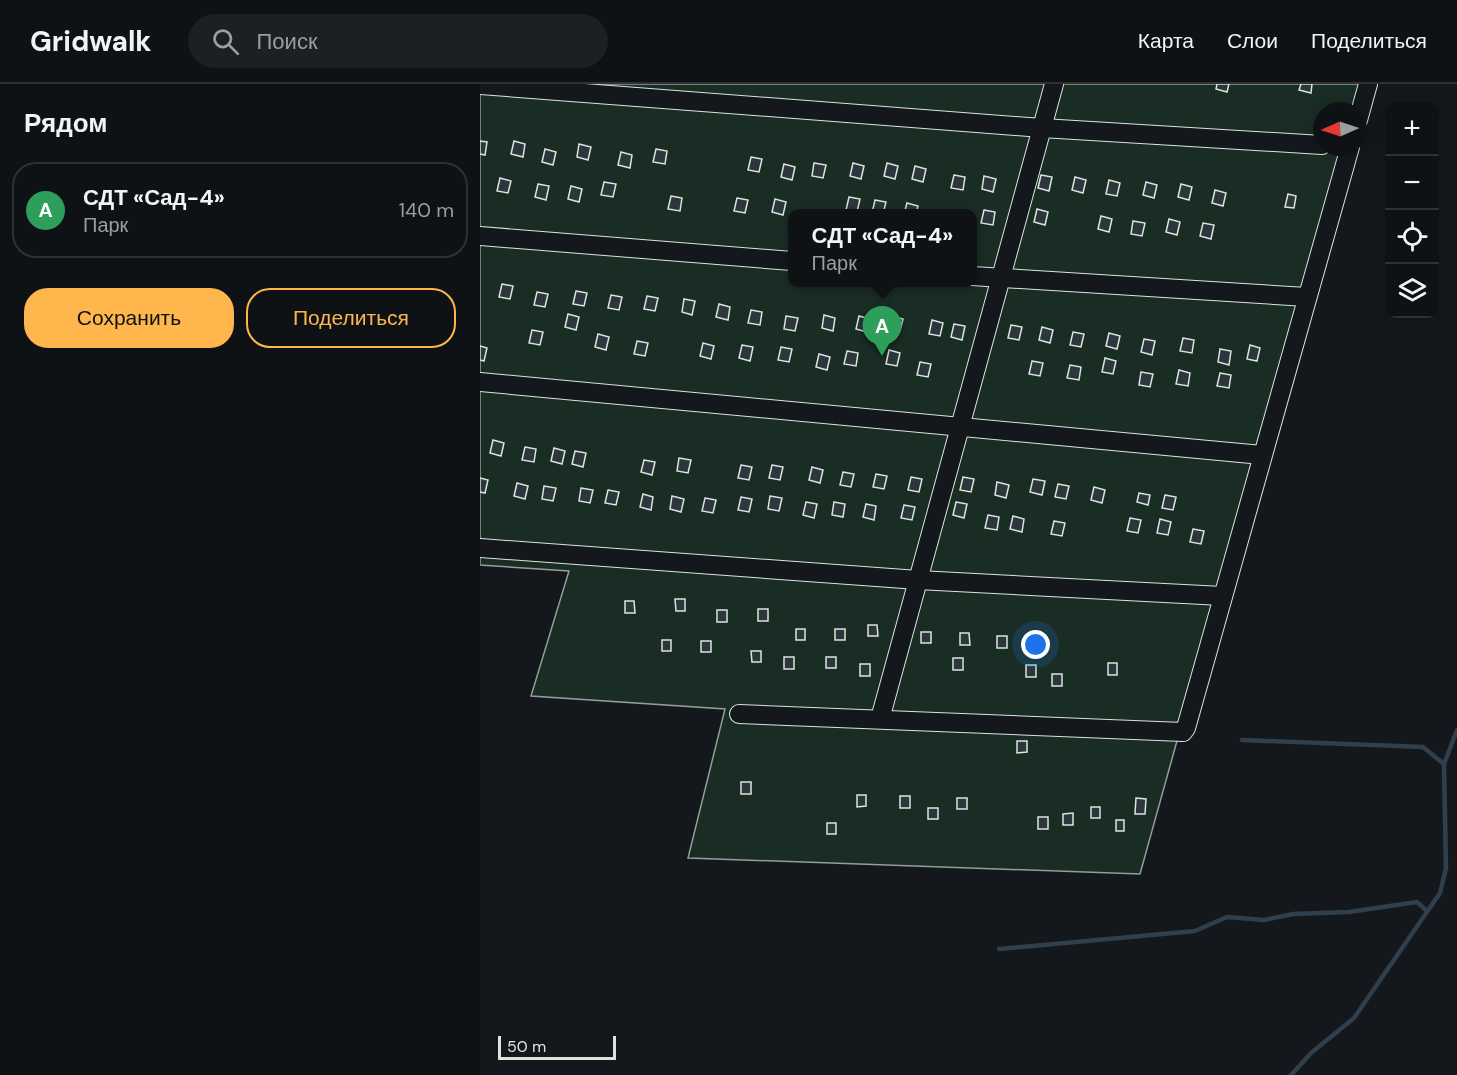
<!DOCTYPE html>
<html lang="ru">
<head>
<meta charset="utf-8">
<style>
	body { margin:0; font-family:"DM Sans",sans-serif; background:#1d2022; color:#f1f3f6 }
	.controls { position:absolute; right:18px; top:18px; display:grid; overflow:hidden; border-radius:12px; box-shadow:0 3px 15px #0003 }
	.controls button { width:54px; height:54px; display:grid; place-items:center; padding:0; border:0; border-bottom:2px solid #2f3234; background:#0f1215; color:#f1f3f6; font:30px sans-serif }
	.compass { position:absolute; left:833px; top:18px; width:54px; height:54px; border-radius:50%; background:#0f1215; box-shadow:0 3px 15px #0003; rotate:267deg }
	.scale { position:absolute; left:18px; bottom:15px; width:118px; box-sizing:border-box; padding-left:6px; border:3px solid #d8e6dc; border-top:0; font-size:16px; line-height:21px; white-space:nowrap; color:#d8e6dc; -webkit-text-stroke:4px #14181c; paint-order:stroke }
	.you { position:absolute; left:556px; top:561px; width:21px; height:21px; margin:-15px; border:4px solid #fff; border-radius:50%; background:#1a73e8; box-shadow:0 0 0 9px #1a73e833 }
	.badge { display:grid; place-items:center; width:39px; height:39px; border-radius:50%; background:#ffb74d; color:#fff; font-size:20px; font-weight:700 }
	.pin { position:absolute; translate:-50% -50px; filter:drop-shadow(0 2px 3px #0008) }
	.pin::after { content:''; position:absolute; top:32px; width:21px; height:18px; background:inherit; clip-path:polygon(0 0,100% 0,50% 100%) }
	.popup { position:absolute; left:308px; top:125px; width:189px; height:78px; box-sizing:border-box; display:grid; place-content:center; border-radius:12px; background:#0f1215; filter:drop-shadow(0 2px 4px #0005); font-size:20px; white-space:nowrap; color:#9b9ea0 }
	.popup b { font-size:22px; color:#f1f3f6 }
	.popup::after { content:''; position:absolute; left:50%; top:100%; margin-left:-12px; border:12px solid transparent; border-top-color:#0f1215 }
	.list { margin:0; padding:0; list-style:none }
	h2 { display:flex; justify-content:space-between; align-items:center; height:78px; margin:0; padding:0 24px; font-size:26px }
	h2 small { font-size:20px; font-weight:400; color:#9b9ea0 }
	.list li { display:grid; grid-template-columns:39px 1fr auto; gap:18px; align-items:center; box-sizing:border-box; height:96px; margin:0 12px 12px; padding:0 12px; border:2px solid #2f3234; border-radius:24px }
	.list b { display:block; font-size:22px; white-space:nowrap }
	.list p { margin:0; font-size:20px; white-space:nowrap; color:#9b9ea0 }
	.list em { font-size:20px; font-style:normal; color:#9b9ea0 }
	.actions { display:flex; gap:12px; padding:18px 24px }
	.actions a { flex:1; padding:14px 0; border:2px solid #ffb74d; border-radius:24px; text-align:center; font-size:21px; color:#ffb74d }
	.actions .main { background:#ffb74d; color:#111 }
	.icon { flex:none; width:33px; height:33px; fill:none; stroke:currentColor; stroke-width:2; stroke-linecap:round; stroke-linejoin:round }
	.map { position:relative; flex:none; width:977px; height:991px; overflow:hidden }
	header { display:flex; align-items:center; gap:36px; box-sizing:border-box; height:84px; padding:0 30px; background:#0f1215; border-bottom:2px solid #2f3234 }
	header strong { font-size:28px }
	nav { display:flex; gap:33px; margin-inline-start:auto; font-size:21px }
	.search { width:420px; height:54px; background:#1d2022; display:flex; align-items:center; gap:15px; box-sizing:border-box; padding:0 21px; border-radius:33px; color:#9b9ea0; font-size:22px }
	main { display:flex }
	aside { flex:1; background:#0f1215 }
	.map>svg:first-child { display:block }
	.green { fill:#1a2d24; stroke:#939e99; stroke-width:1.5; fill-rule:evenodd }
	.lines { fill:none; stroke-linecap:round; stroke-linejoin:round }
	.stream { stroke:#2f3f4d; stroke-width:4.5 }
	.building { fill:#2c363c; stroke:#d8e6dc; stroke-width:1.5 }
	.minor-casing { stroke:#d8e6dc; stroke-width:20 }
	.minor { stroke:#14181c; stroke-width:18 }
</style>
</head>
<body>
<header>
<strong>Gridwalk</strong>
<div class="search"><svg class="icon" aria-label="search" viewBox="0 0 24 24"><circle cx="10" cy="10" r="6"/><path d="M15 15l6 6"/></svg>Поиск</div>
<nav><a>Карта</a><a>Слои</a><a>Поделиться</a></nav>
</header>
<main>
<aside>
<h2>Рядом<small></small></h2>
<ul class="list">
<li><span class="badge" style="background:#2e9e5b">A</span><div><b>СДТ «Сад-4»</b><p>Парк</p></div><em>140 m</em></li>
</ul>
<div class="actions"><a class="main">Сохранить</a><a>Поделиться</a></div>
</aside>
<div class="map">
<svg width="977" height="991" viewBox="0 0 977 991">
	<rect width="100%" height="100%" fill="#14181c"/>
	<path class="green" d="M0,0h879l-7,27h-30v36h20l-202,727 -452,-16 37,-149 -194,-13 38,-125 -89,-6zM312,130h180v68h-180z"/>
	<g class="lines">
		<g class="stream">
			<path d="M762,656l181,7 21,17"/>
			<path d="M519,865l196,-18 32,-14 37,3 29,-6 56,-2 68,-10 10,9"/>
			<path d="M811,991l20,-22 43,-35 86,-125 6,-25 -2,-104 13,-34"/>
		</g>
	</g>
	<g class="building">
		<path d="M737,0h12l-2,8 -11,-3z"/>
		<path d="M821,0h11l-1,9 -12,-3z"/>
		<path d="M0,57l7,1 -2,13 -5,-1z"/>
		<path d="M34,57l11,3 -2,13 -12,-3z"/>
		<path d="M99,60l12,3 -3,13 -11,-3z"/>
		<path d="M65,65l11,3 -3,13 -11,-3z"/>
		<path d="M176,65l11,2 -2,13 -12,-2z"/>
		<path d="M141,68l11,3 -2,13 -12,-3z"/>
		<path d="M271,73l11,2 -3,13 -11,-2z"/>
		<path d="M334,79l12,2 -3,13 -11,-2z"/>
		<path d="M373,79l11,3 -3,13 -11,-3z"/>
		<path d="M407,79l11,3 -3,13 -11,-3z"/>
		<path d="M304,80l11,3 -3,13 -11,-3z"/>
		<path d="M435,82l11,3 -3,13 -11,-3z"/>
		<path d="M474,91l11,2 -2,13 -12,-2z"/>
		<path d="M561,91l11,2 -3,14 -11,-3z"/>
		<path d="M504,92l12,3 -3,13 -11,-3z"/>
		<path d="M595,93l11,3 -3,13 -11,-3z"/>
		<path d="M20,94l11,3 -3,12 -11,-2z"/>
		<path d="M629,96l11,3 -3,13 -11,-2z"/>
		<path d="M124,98l12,2 -3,13 -12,-2z"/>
		<path d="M666,98l11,3 -3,13 -11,-3z"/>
		<path d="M58,100l11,2 -3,14 -11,-3z"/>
		<path d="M701,100l11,3 -3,13 -11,-3z"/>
		<path d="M91,102l11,3 -3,13 -11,-3z"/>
		<path d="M735,106l11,3 -3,13 -11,-3z"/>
		<path d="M808,110l8,2 -2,12 -9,-1z"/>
		<path d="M191,112l11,2 -2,13 -12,-2z"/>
		<path d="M369,113l11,2 -3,13 -11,-2z"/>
		<path d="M257,114l11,2 -3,13 -11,-2z"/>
		<path d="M295,115l11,3 -3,13 -11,-3z"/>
		<path d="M395,116l11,2 -3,12 -11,-1z"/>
		<path d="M427,119l11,3 -2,8h-12z"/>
		<path d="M557,125l11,3 -3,13 -11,-3z"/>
		<path d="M504,126l11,2 -2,13 -12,-2z"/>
		<path d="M621,132l11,3 -3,13 -11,-3z"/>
		<path d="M689,135l11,3 -3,13 -11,-3z"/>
		<path d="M653,137l12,2 -3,13 -11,-2z"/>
		<path d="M723,139l11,2 -3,14 -11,-3z"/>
		<path d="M22,200l11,2 -3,13 -11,-2z"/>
		<path d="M96,207l11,2 -3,13 -11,-2z"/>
		<path d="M57,208l11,2 -3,13 -11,-2z"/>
		<path d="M131,211l11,2 -3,13 -11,-2z"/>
		<path d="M167,212l11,2 -3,13 -11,-2z"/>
		<path d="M204,215l11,2 -3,14 -10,-3z"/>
		<path d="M239,220l11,3 -2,13 -12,-3z"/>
		<path d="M271,226l11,2 -2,13 -12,-2z"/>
		<path d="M88,230l11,3 -3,13 -11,-3z"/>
		<path d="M344,231l11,3 -2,13 -11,-3z"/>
		<path d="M306,232l12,2 -3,13 -11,-2z"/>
		<path d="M379,232l11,3 -3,13 -11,-3z"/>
		<path d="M411,232l12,3 -3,12 -12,-2z"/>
		<path d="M452,236l11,3 -3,13 -11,-2z"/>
		<path d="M474,240l11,2 -3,14 -11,-3z"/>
		<path d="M531,241l11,2 -3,13 -11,-2z"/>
		<path d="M562,243l11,3 -3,13 -11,-3z"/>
		<path d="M52,246l11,2 -3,13 -11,-2z"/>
		<path d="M593,248l11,2 -3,13 -11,-2z"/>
		<path d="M629,249l11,3 -3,13 -11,-3z"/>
		<path d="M118,250l11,3 -3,13 -11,-3z"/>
		<path d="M703,254l11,2 -2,13 -12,-2z"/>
		<path d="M664,255l11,2 -3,14 -11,-3z"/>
		<path d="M157,257l11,2 -3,13 -11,-2z"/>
		<path d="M223,259l11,3 -3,13 -11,-3z"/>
		<path d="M262,261l11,2 -3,14 -11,-3z"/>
		<path d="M770,261l10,3 -3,13 -10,-2z"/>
		<path d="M0,262l7,2 -3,13 -4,-1z"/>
		<path d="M301,263l11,2 -3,13 -11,-2z"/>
		<path d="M740,265l11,2 -2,14 -11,-3z"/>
		<path d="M409,266l11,3 -3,13 -11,-2z"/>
		<path d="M367,267l11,2 -2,13 -12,-2z"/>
		<path d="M339,270l11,3 -3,13 -11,-3z"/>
		<path d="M625,274l11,3 -3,13 -11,-2z"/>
		<path d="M552,277l11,2 -3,13 -11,-2z"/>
		<path d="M440,278l11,2 -3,13 -11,-2z"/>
		<path d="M590,281l11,2 -2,13 -12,-2z"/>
		<path d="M699,286l11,3 -2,13 -12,-2z"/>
		<path d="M661,288l12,2 -3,13 -11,-2z"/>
		<path d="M740,289l11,2 -2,13 -12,-2z"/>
		<path d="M13,356l11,3 -3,13 -11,-3z"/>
		<path d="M45,363l11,2 -2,13 -12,-2z"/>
		<path d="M74,364l11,3 -3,13 -11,-3z"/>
		<path d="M95,367l11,2 -3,14 -11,-3z"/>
		<path d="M199,374l12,2 -3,13 -11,-2z"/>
		<path d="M164,376l11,2 -3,13 -11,-3z"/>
		<path d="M261,381l11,2 -3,13 -11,-2z"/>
		<path d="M292,381l11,2 -3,13 -11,-2z"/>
		<path d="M332,383l11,3 -3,13 -11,-3z"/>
		<path d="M363,388l11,2 -3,13 -11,-2z"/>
		<path d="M396,390l11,2 -3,13 -11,-2z"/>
		<path d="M431,393l11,2 -3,13 -11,-2z"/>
		<path d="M483,393l11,2 -3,13 -11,-2z"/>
		<path d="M0,394l8,2 -3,13 -5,-1z"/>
		<path d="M553,395l12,2 -3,14 -12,-3z"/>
		<path d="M517,398l12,3 -3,13 -11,-3z"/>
		<path d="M37,399l11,3 -3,13 -11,-3z"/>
		<path d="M578,400l11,2 -3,13 -11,-2z"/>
		<path d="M64,402l12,2 -3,13 -11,-2z"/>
		<path d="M614,403l11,3 -3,13 -11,-3z"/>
		<path d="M101,404l12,2 -3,13 -11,-2z"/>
		<path d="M128,406l11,2 -3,13 -11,-2z"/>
		<path d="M659,409l11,2 -2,10 -11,-3z"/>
		<path d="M163,410l10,3 -2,13 -11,-3z"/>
		<path d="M685,411l11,2 -3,13 -11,-2z"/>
		<path d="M192,412l12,3 -3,13 -11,-3z"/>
		<path d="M290,412l12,2 -3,13 -11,-2z"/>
		<path d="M261,413l11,2 -3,13 -11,-2z"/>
		<path d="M225,414l11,2 -3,13 -11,-2z"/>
		<path d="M326,418l11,2 -3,14 -11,-3z"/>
		<path d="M354,418l11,2 -2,13 -11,-2z"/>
		<path d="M476,418l11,2 -3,14 -11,-3z"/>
		<path d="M386,420l10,2 -2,14 -11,-3z"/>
		<path d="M424,421l11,2 -3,13 -11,-2z"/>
		<path d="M508,431l11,2 -2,13 -12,-2z"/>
		<path d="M533,432l11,3 -2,13 -12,-3z"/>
		<path d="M650,434l11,2 -3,13 -11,-2z"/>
		<path d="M680,435l11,3 -3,13 -11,-2z"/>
		<path d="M574,437l11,2 -3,13 -11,-2z"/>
		<path d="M713,445l11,2 -3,13 -11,-2z"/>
		<path d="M195,515h10v12h-9z"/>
		<path d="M145,517h9l1,12h-10z"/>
		<rect x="278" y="525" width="10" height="12"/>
		<rect x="237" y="526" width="10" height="12"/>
		<path d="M388,541h9l1,11h-10z"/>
		<rect x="316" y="545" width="9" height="11"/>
		<rect x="355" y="545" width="10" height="11"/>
		<rect x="441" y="548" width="10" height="11"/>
		<path d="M480,549h9l1,12h-10z"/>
		<rect x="517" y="552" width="10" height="12"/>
		<rect x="553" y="555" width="9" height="12"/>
		<rect x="182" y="556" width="9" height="11"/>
		<rect x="221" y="557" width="10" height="11"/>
		<path d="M271,567h10v11h-9z"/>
		<rect x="304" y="573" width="10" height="12"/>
		<rect x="346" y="573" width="10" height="11"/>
		<rect x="473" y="574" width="10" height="12"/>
		<rect x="628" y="579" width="9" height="12"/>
		<rect x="380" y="580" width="10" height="12"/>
		<rect x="546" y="581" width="10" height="12"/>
		<rect x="572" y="590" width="10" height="12"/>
		<path d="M537,657h10v11l-10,1z"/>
		<rect x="261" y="698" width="10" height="12"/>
		<path d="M377,711h9v11l-9,1z"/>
		<rect x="420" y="712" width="10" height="12"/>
		<rect x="477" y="714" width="10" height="11"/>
		<path d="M656,714l10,1 -1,15h-10z"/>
		<rect x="611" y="723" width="9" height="11"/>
		<rect x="448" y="724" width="10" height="11"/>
		<path d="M593,729v12h-10v-11z"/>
		<rect x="558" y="733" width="10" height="12"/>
		<rect x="636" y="736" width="8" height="11"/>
		<rect x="347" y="739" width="9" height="11"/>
	</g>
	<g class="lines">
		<g class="minor-casing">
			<g id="minor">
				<path d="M0,1l562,43 280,17"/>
				<path d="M878,36l10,-36"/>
				<path d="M0,152l312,25"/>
				<path d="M492,192l335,21"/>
				<path d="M0,298l782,73"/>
				<path d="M0,464l438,32 304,16"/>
				<path d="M259,630l444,18 3,-4 164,-581"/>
				<path d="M400,635l174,-635"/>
			</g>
		</g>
		<use href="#minor" class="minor"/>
	</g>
</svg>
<div class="controls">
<button>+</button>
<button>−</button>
<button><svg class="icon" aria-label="locate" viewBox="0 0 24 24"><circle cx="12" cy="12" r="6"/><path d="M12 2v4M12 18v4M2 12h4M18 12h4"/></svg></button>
<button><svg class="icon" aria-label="layers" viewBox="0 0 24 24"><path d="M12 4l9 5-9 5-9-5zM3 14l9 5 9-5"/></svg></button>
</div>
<svg class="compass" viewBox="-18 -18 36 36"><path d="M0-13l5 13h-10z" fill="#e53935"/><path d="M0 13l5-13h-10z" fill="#9b9ea0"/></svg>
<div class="scale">50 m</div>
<div class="you"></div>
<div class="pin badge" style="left:402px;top:272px;background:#2e9e5b">A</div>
<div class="popup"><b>СДТ «Сад-4»</b>Парк</div>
</div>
</main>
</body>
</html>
